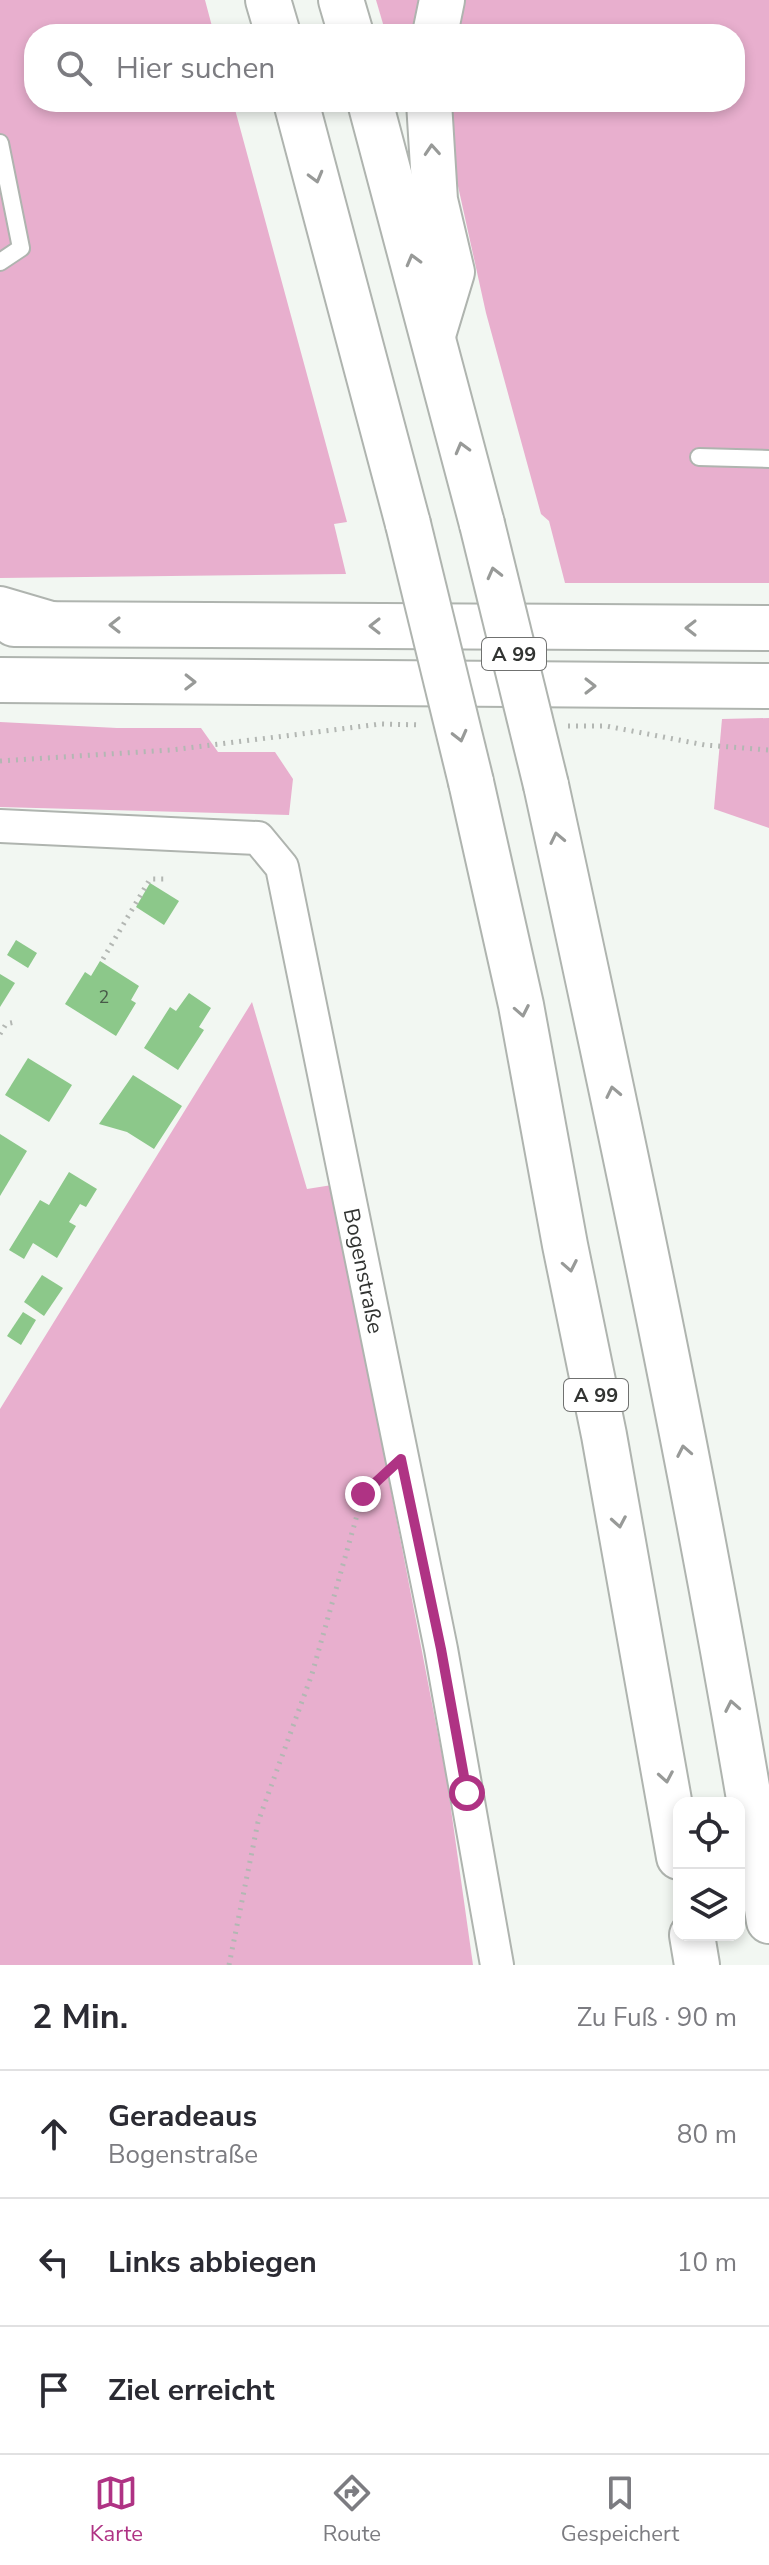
<!DOCTYPE html>
<html lang="de">
<head>
<meta charset="utf-8">
<style>
	body { margin:0; font-family:"Nunito Sans",sans-serif; background:#f7f7f7; color:#2b2b33 }
	.controls { position:absolute; right:24px; bottom:24px; display:grid; overflow:hidden; border-radius:16px; box-shadow:0 4px 12px #0003 }
	.controls button { width:72px; height:72px; display:grid; place-items:center; padding:0; border:0; border-bottom:2px solid #e1e1e2; background:#fff; color:#2b2b33; font:40px sans-serif }
	.stop { position:absolute; width:24px; height:24px; margin:-18px; border:6px solid #af3384; border-radius:50%; background:#fff }
	.stop.end { background:#af3384; border-color:#fff; box-shadow:0 2px 8px #0008 }
	.list { margin:0; padding:0; list-style:none }
	h2 { display:flex; justify-content:space-between; align-items:center; height:104px; margin:0; padding:0 32px; font-size:34px }
	h2 small { font-size:26px; font-weight:400; color:#7c7c81 }
	.list li { display:grid; grid-template-columns:52px 1fr auto; gap:24px; align-items:center; box-sizing:border-box; height:128px; padding:0 32px; border-top:2px solid #e1e1e2 }
	.list b { display:block; font-size:30px; white-space:nowrap }
	.list p { margin:0; font-size:26px; white-space:nowrap; color:#7c7c81 }
	.list em { font-size:26px; font-style:normal; color:#7c7c81 }
	.icon { flex:none; width:44px; height:44px; fill:none; stroke:currentColor; stroke-width:2; stroke-linecap:round; stroke-linejoin:round }
	.map { position:relative; flex:none; width:769px; height:1965px; overflow:hidden }
	.search { position:absolute; background:#fff; box-shadow:0 4px 12px #0003; left:24px; right:24px; top:24px; height:88px; display:flex; align-items:center; gap:20px; box-sizing:border-box; padding:0 28px; border-radius:32px; color:#7c7c81; font-size:30px }
	.sheet { height:488px; background:#fff }
	nav { display:flex; justify-content:space-around; align-items:center; box-sizing:border-box; height:112px; border-top:2px solid #e1e1e2; background:#fff; font-size:22px; color:#7c7c81 }
	nav a { display:grid; justify-items:center; gap:4px }
	nav .on { color:#af3384 }
	.map>svg:first-child { display:block }
	.green { fill:#e8afce }
	.building { fill:#8cc88a }
	.lines { fill:none; stroke-linecap:round; stroke-linejoin:round }
	.lane-casing { stroke:#afb4af; stroke-width:20 }
	.street-casing { stroke:#afb4af; stroke-width:36 }
	.secondary-casing { stroke:#afb4af; stroke-width:48 }
	.highway-casing { stroke:#afb4af; stroke-width:48 }
	.path { stroke:#b3b7b3; stroke-width:5; stroke-dasharray:2 6; stroke-linecap:butt }
	.lane { stroke:#fff; stroke-width:16 }
	.street { stroke:#fff; stroke-width:32 }
	.secondary { stroke:#fff; stroke-width:44 }
	.highway { stroke:#fff; stroke-width:44 }
	.highway-bridge-casing { stroke:#afb4af; stroke-width:48; stroke-linecap:butt }
	.highway-bridge { stroke:#fff; stroke-width:44 }
	.oneway { stroke:#989a98 }
	.route { stroke:#af3384; stroke-width:10 }
	.labels { text-anchor:middle; stroke-width:7; stroke-linejoin:round; paint-order:stroke }
	.number-label { font-size:18px; fill:#485948 }
	.shield { fill:#fff; stroke:#707170; stroke-width:2 }
	.shield-label { font-size:20px; font-weight:bold; fill:#323432 }
	.street-label { font-size:22px; fill:#323432; stroke:#fff }
</style>
</head>
<body>
<div class="map">
<svg width="769" height="1965" viewBox="0 0 769 1965">
	<rect width="100%" height="100%" fill="#f2f7f2"/>
	<g class="green">
		<path d="M0,0h205l9,34h-180v68h199l114,420 -13,2 12,50 -346,4z"/>
		<path d="M376,0h45l-4,34h-31z"/>
		<path d="M465,0h304v583h-204l-16,-62 -8,-7 -55,-201 -30,-136 -5,-66 1,-9h283v-68h-276z"/>
		<path d="M769,718v110l-55,-19 8,-90z"/>
		<path d="M0,722l117,6h84l17,24h57l18,27 -4,36 -289,-8z"/>
		<path d="M252,1002l55,187 25,-4 115,596 26,184h-473v-556z"/>
	</g>
	<g class="building">
		<path d="M150,883l29,18 -15,24 -28,-18z"/>
		<path d="M16,940l21,13 -9,15 -21,-13z"/>
		<path d="M100,961l39,25 -8,14 5,3 -20,33 -51,-32 20,-32 6,4z"/>
		<path d="M0,974l15,9 -15,24z"/>
		<path d="M189,993l22,15 -12,19 5,3 -26,40 -34,-22 26,-41 6,4z"/>
		<path d="M28,1058l44,27 -23,37 -44,-27z"/>
		<path d="M133,1075l49,31 -28,43 -27,-17 -28,-8z"/>
		<path d="M0,1134l27,17 -27,45z"/>
		<path d="M69,1172l28,17 -11,18 -6,-3 -11,18 7,4 -19,32 -24,-15 -9,16 -15,-9 31,-50 9,5z"/>
		<path d="M42,1275l21,13 -19,28 -20,-14z"/>
		<path d="M23,1312l13,8 -15,25 -14,-9z"/>
	</g>
	<g class="lines">
		<g class="lane-casing">
			<g id="lane">
				<path d="M0,143l21,105 -21,14"/>
				<path d="M699,457l70,2"/>
			</g>
		</g>
		<g class="street-casing">
			<g id="street">
				<path id="s1" d="M0,826l258,12 24,29 159,782 56,316"/>
			</g>
		</g>
		<g class="secondary-casing">
			<g id="secondary">
				<path d="M14,624l755,4"/>
				<path d="M0,680l769,6"/>
			</g>
		</g>
		<g class="highway-casing">
			<g id="highway">
				<path d="M268,0l10,34"/>
				<path d="M341,0l10,34"/>
				<path d="M435,34l7,-34"/>
				<path d="M296,102l112,422"/>
				<path d="M370,102l112,422"/>
				<path d="M429,102l6,98 17,72 -19,63"/>
				<path d="M0,609l51,15"/>
				<path d="M471,782l50,223 44,240 39,190 75,422"/>
				<path d="M546,785c82,377 163,755 223,1136"/>
				<path d="M692,1935l5,30"/>
			</g>
		</g>
		<g class="path">
			<path d="M568,726h38l99,19 64,5"/>
			<path d="M0,761l171,-11 210,-26 41,1"/>
			<path d="M103,959l47,-80h15"/>
			<path d="M0,1034l6,-10 9,-2"/>
			<path d="M229,1965l29,-143 54,-148 51,-180 15,-14"/>
		</g>
		<use href="#lane" class="lane"/>
		<use href="#street" class="street"/>
		<use href="#secondary" class="secondary"/>
		<use href="#highway" class="highway"/>
		<g class="highway-bridge-casing">
			<g id="highway-bridge">
				<path d="M408,524l63,258"/>
				<path d="M482,524l64,261"/>
			</g>
		</g>
		<use href="#highway-bridge" class="highway-bridge"/>
	</g>
	<defs><path id="oneway-chevron" d="M-2-3.5L2.5 0L-2 3.5" fill="none" stroke-width="1.6" stroke-linecap="round" stroke-linejoin="round" transform="scale(2)"/></defs>
	<g class="oneway">
		<use href="#oneway-chevron" transform="translate(432 150) rotate(-94)"/>
		<use href="#oneway-chevron" transform="translate(316 177) rotate(75)"/>
		<use href="#oneway-chevron" transform="translate(413 260) rotate(-105)"/>
		<use href="#oneway-chevron" transform="translate(462 448) rotate(-105)"/>
		<use href="#oneway-chevron" transform="translate(494 573) rotate(-104)"/>
		<use href="#oneway-chevron" transform="translate(115 625) rotate(-180)"/>
		<use href="#oneway-chevron" transform="translate(375 626) rotate(-180)"/>
		<use href="#oneway-chevron" transform="translate(691 628) rotate(-180)"/>
		<use href="#oneway-chevron" transform="translate(190 682) rotate(1)"/>
		<use href="#oneway-chevron" transform="translate(590 686)"/>
		<use href="#oneway-chevron" transform="translate(460 736) rotate(76)"/>
		<use href="#oneway-chevron" transform="translate(557 838) rotate(-102)"/>
		<use href="#oneway-chevron" transform="translate(522 1011) rotate(79)"/>
		<use href="#oneway-chevron" transform="translate(613 1092) rotate(-102)"/>
		<use href="#oneway-chevron" transform="translate(570 1266) rotate(79)"/>
		<use href="#oneway-chevron" transform="translate(684 1451) rotate(-101)"/>
		<use href="#oneway-chevron" transform="translate(619 1522) rotate(80)"/>
		<use href="#oneway-chevron" transform="translate(732 1706) rotate(-101)"/>
		<use href="#oneway-chevron" transform="translate(666 1777) rotate(80)"/>
	</g>
	<g class="lines">
		<path class="route" d="M363,1494l38,-35 40,190 26,144"/>
	</g>
	<g class="labels">
		<g class="number-label">
			<text x="104" y="1003">2</text>
		</g>
		<g class="shield">
			<rect x="482" y="638" width="64" height="32" rx="6"/>
			<rect x="564" y="1379" width="64" height="32" rx="6"/>
		</g>
		<g class="shield-label">
			<text x="514" y="661">A 99</text>
			<text x="596" y="1402">A 99</text>
		</g>
		<g class="street-label">
			<text dy="8" stroke="none"><textPath href="#s1" startOffset="708">Bogenstraße</textPath></text>
		</g>
	</g>
</svg>
<div class="controls">
<button><svg class="icon" aria-label="locate" viewBox="0 0 24 24"><circle cx="12" cy="12" r="6"/><path d="M12 2v4M12 18v4M2 12h4M18 12h4"/></svg></button>
<button><svg class="icon" aria-label="layers" viewBox="0 0 24 24"><path d="M12 4l9 5-9 5-9-5zM3 14l9 5 9-5"/></svg></button>
</div>
<div class="stop" style="left:467px;top:1793px"></div>
<div class="stop end" style="left:363px;top:1494px"></div>
<div class="search"><svg class="icon" aria-label="search" viewBox="0 0 24 24"><circle cx="10" cy="10" r="6"/><path d="M15 15l6 6"/></svg>Hier suchen</div>
</div>
<section class="sheet">
<h2>2 Min.<small>Zu Fuß · 90 m</small></h2>
<ul class="list">
<li><svg class="icon" aria-label="ahead" viewBox="0 0 24 24"><path d="M12 20V5M6 11l6-6 6 6"/></svg><div><b>Geradeaus</b><p>Bogenstraße</p></div><em>80 m</em></li>
<li><svg class="icon" aria-label="left" viewBox="0 0 24 24"><path d="M17 20v-9H6M10 6l-5 5 5 5"/></svg><div><b>Links abbiegen</b></div><em>10 m</em></li>
<li><svg class="icon" aria-label="arrive" viewBox="0 0 24 24"><path d="M6 21V4h12l-3 4 3 4H6"/></svg><div><b>Ziel erreicht</b></div></li>
</ul>
</section>
<nav>
<a class="on"><svg class="icon" aria-label="map" viewBox="0 0 24 24"><path d="M3 6l6-2 6 2 6-2v14l-6 2-6-2-6 2zM9 4v14M15 6v14"/></svg>Karte</a>
<a><svg class="icon" aria-label="directions" viewBox="0 0 24 24"><path d="M12 3l9 9-9 9-9-9zM9 14v-3h6M13 9l2 2-2 2"/></svg>Route</a>
<a><svg class="icon" aria-label="saved" viewBox="0 0 24 24"><path d="M7 4h10v16l-5-4-5 4z"/></svg>Gespeichert</a>
</nav>
</body>
</html>
